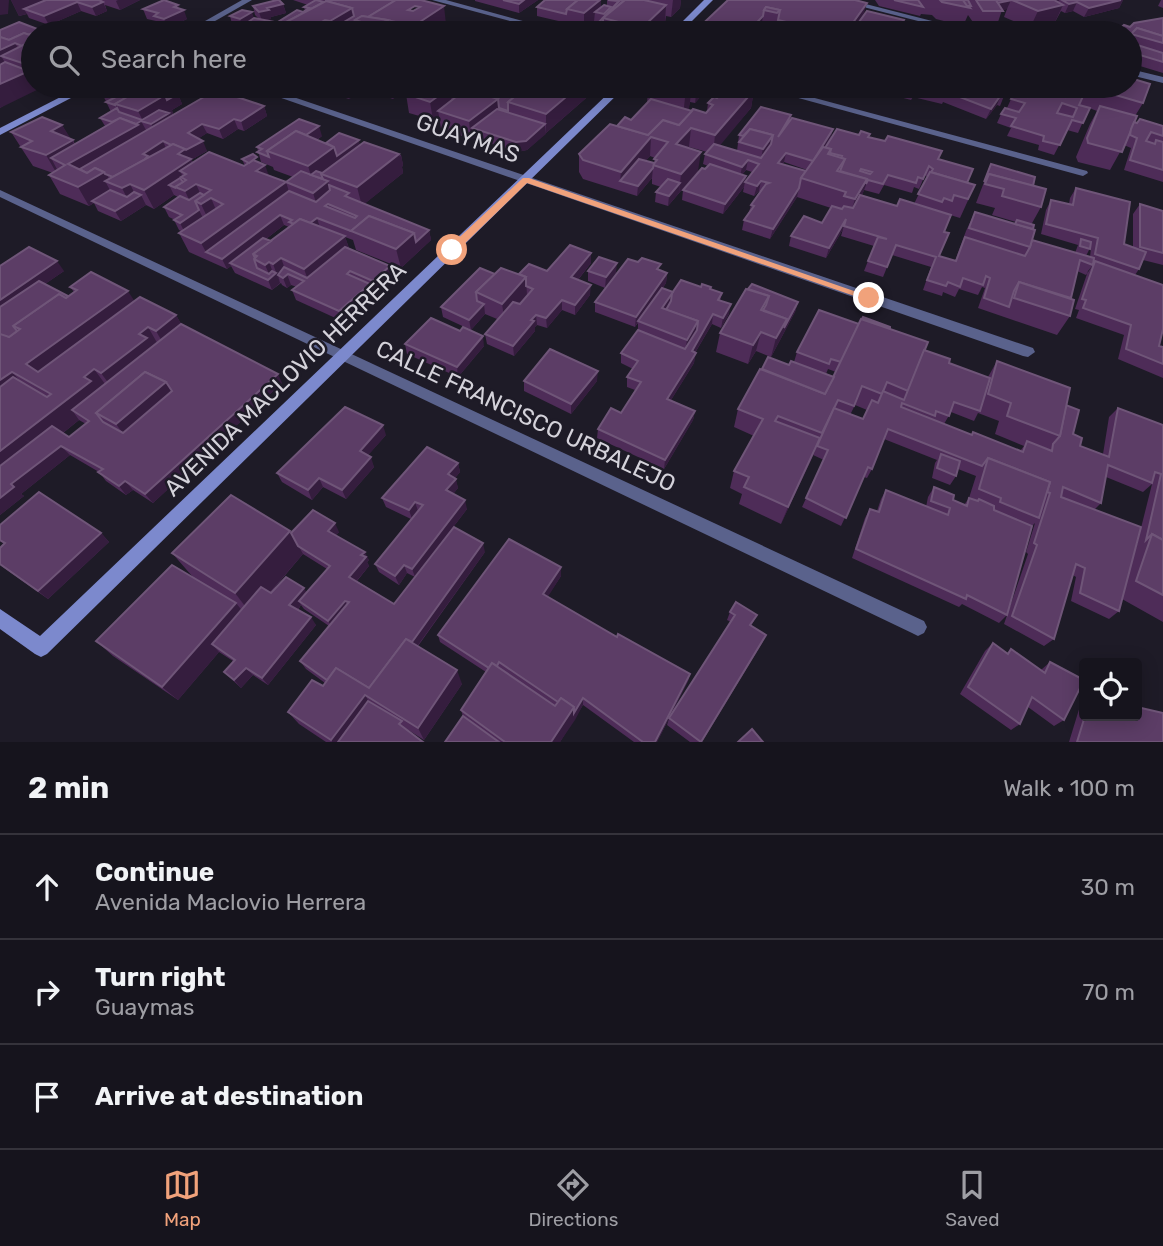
<!DOCTYPE html>
<html lang="en">
<head>
<meta charset="utf-8">
<style>
	body { margin:0; font-family:Rubik,sans-serif; background:#1f1d26; color:#f1f3f6 }
	.controls { position:absolute; right:21px; bottom:21px; display:grid; overflow:hidden; border-radius:7px; box-shadow:0 4px 18px #0003 }
	.controls button { width:63px; height:63px; display:grid; place-items:center; padding:0; border:0; border-bottom:2px solid #35333b; background:#16141d; color:#f1f3f6; font:35px sans-serif }
	.stop { position:absolute; width:21px; height:21px; margin:-16px; border:5px solid #f1a27b; border-radius:50%; background:#fff }
	.stop.end { background:#f1a27b; border-color:#fff; box-shadow:0 2px 7px #0008 }
	.list { margin:0; padding:0; list-style:none }
	h2 { display:flex; justify-content:space-between; align-items:center; height:91px; margin:0; padding:0 28px; font-size:30px }
	h2 small { font-size:23px; font-weight:400; color:#9e9ea4 }
	.list li { display:grid; grid-template-columns:46px 1fr auto; gap:21px; align-items:center; box-sizing:border-box; height:105px; padding:0 28px; border-top:2px solid #35333b }
	.list b { display:block; font-size:26px; white-space:nowrap }
	.list p { margin:0; font-size:23px; white-space:nowrap; color:#9e9ea4 }
	.list em { font-size:23px; font-style:normal; color:#9e9ea4 }
	.icon { flex:none; width:38px; height:38px; fill:none; stroke:currentColor; stroke-width:2; stroke-linecap:round; stroke-linejoin:round }
	.map { position:relative; flex:none; width:1163px; height:742px; overflow:hidden }
	.search { position:absolute; background:#16141d; box-shadow:0 4px 18px #0003; left:21px; right:21px; top:21px; height:77px; display:flex; align-items:center; gap:18px; box-sizing:border-box; padding:0 24px; border-radius:38px; color:#9e9ea4; font-size:26px }
	.sheet { height:406px; background:#16141d }
	nav { display:flex; justify-content:space-around; align-items:center; box-sizing:border-box; height:98px; border-top:2px solid #35333b; background:#16141d; font-size:19px; color:#9e9ea4 }
	nav a { display:grid; justify-items:center; gap:4px }
	nav .on { color:#f1a27b }
	.map>svg:first-child { display:block }
	.lines { fill:none; stroke-linecap:round; stroke-linejoin:round }
	.service { fill:#5a628c; fill-rule:evenodd }
	.minor { fill:#5a628c; fill-rule:evenodd }
	.tertiary { fill:#5a628c; fill-rule:evenodd }
	.secondary { fill:#7c89cd; fill-rule:evenodd }
	.wall { fill:#4e2c58; fill-rule:evenodd }
	.shaded-wall { fill:#351d3e }
	.building { fill:#5c3d66; stroke:#6f5578; stroke-width:2; fill-rule:evenodd }
	.route { fill:#f1a27b }
	.labels { text-anchor:middle; stroke-width:5; stroke-linejoin:round; paint-order:stroke }
	.street-label { font-size:23px; fill:#d4d2da; stroke:#1e1b27 }
</style>
</head>
<body>
<div class="map">
<svg width="1163" height="742" viewBox="0 0 1163 742">
	<rect width="100%" height="100%" fill="#1e1b27"/>
	<g class="lines">
		<path class="service" d="M61,24l33,9h-13l-20,-5z"/>
		<g class="minor">
			<path d="M432,0h14l121,33h-13z"/>
			<path d="M836,0h14l129,33h-14z"/>
			<path d="M1130,69l33,8v6l-33,-8z"/>
			<path d="M247,86h14l772,262 2,4 -7,5 -5,-1z"/>
			<path d="M755,86h15l317,85 1,2 -5,3 -4,-1z"/>
			<path d="M0,190l924,431 3,6 -3,6 -6,3 -6,-3 -912,-436z"/>
		</g>
		<path class="tertiary" d="M242,0h10l-58,33h-10z"/>
		<g class="secondary">
			<path d="M704,0h9l-33,33h-9z"/>
			<path d="M82,86h12l-94,49v-7z"/>
			<path d="M616,86h10l-579,568 -6,3 -6,-3 -35,-25v-20l40,27z"/>
		</g>
	</g>
	<g class="wall">
		<path d="M11,0h129l-20,10 -15,-5 2,6 -11,5 -15,-5 -32,14 -20,-7 -2,-4 -8,2z"/>
		<path d="M293,0h128l25,24 -14,9h-236l30,-5 6,-4 -2,-8 29,3 -4,-4 -2,-9 30,-2 3,9 -15,4v2l-5,1 12,2 27,-11 -1,-4 4,-2zM415,6l5,1 -7,4 -5,-1z"/>
		<path d="M475,0h63l-19,13 -44,-12z"/>
		<path d="M607,0h74l-1,8 -9,9 -5,-1 -1,7 -11,10h-58l1,-9 2,-2 -5,-1 -10,9 -16,-4 -1,-3 -30,-7v-9h64l6,-1z"/>
		<path d="M728,0l135,17 41,3 -5,13h-206z"/>
		<path d="M875,0h248l-4,8 -35,9 -11,-6 -8,2 -4,-2 -6,11 -25,6 -26,-11 3,-8 -5,1 -6,18h-19l-9,-13 -5,11 -27,-7 -4,-4 -11,-1 -1,2 -41,-10z"/>
		<path d="M1161,0h2v8l-5,-2z"/>
		<path d="M180,8l7,11 -19,9 -10,-3 -2,-4 -9,-2 -4,-10z"/>
		<path d="M1163,18v55l-33,-10v-36z"/>
		<path d="M0,30h40l2,3h-9v53l-33,22z"/>
		<path d="M1131,78l12,25 -8,13 -1,6 29,4v56l-39,-12 7,-22 -7,-3 -14,25 -32,-8 -2,-5 14,-33 7,-13 -8,-3 -11,25 -11,-3 -13,25 -16,-5 1,-5 -32,-9 4,-8 -14,-5 4,-9 6,-6 4,-9 16,-2 8,-11h95z"/>
		<path d="M310,86h101l-18,13 -28,-10 -16,10z"/>
		<path d="M417,86h183l-6,5h-1v1l-47,41 -19,17 -10,2 -44,-14 -2,1 -30,-10 -2,-13 -6,4 -24,-7 -3,-19z"/>
		<path d="M649,86h54l-1,9 -7,8 -5,-1 -2,8 18,3 1,-2 1,-8 9,-5 37,-8 -3,18 -32,37 18,6 2,-16 52,-20 -1,5 43,9 -3,10 39,-2 69,22 29,24 8,2 -15,33 -10,-3 -6,17 -5,24 16,5 11,-30 9,-19 40,12 1,-2 -24,-7 3,-7 -19,-5 15,-39 42,22 8,21 -10,18 2,4 -1,11 43,13 3,-8 -37,-11 5,-24 5,-10 18,4 1,-6 6,-10 48,56 9,3v-33l7,-10 23,7v54l-20,-5 -4,9 -4,6 24,71 4,1v31l-45,-19 6,-24 -48,-17 3,-8 -4,-1 13,-38 5,-6 -7,10 -9,-4 -6,27 -1,18 -13,19 -79,-27 7,-20 -3,-1 -4,8 -19,-6 -4,8 -12,-5 -1,4 -19,-6 8,-23 -39,-12 -9,22 -19,-6 10,-25 -33,-10 2,-7 -17,29 -37,-12 2,-10 31,-13 9,-15 -34,-11 -27,42 -28,-9 2,-10 5,-8 2,-7 9,-14h-1l-5,5 -11,-4 1,-5 -21,27 -41,-14 1,-10 25,-24 -5,-2 2,-10 2,-2 -18,-5 -1,1 10,23 -30,35 -13,-4 1,-10 5,-5 -9,-3v-6l-15,18 -54,-17 -4,-7v-18l38,-28 14,-6 16,-16 1,-17zM650,156l5,2 -1,5 -9,-2zM784,162l23,8 -1,1 -23,-7zM746,170l6,2 -7,9 1,-5 -4,-1zM925,175l2,2 -13,27 -17,2 -35,-11 2,-5 15,4 5,-9 28,8 2,-6 5,2zM1090,248h1l-1,9 -4,-1z"/>
		<path d="M797,86h41l-6,9z"/>
		<path d="M839,86h169l-8,20 -3,-1 -11,14 -43,-17 -1,2 -29,-7 -2,3 -45,-12 -2,4z"/>
		<path d="M138,91l40,3 4,10 -10,6 1,4 91,-8 3,10 -23,15 -6,-2 -15,10 -16,-6 -8,5 8,13 -16,9 2,2 52,4 -3,-7 17,3 10,14 17,6 7,-5 -19,-7 -1,-3 -12,-5 -4,-15 65,-11 -5,4 9,3 34,2 41,10 2,10 -1,2 1,6 -39,31 65,26 2,10 -30,28 -45,-18 -3,-10 -8,-3 4,11 41,18 3,10 -17,15 -5,-2 2,5 -31,27 -46,-21 -4,-10 5,-3 -6,-2 -4,3 -5,-3 -1,-2 -9,7 -37,-17 -4,-7 -4,3 -38,-17 -10,-19 2,-2 -2,-1 -5,-10h1l-6,-3 -5,-10 14,-10 -4,-2 -20,14 -8,-4 -25,16 -23,-10 -4,-8 -5,3 -29,-12 -11,-19 4,-2 -20,-7 -22,-34 51,-7 8,14 3,1 2,4 30,-18 -5,-8 11,-6 -9,-19zM284,225l5,2 -18,14 -5,-2z"/>
		<path d="M591,263l-13,17 12,15 -15,20 -13,-5 -15,18 -10,-3 -2,2v4l-21,25 -27,-12 -2,-10 12,-15 -12,-5 -14,16 -28,-13 -2,-10 54,-33h24z"/>
		<path d="M617,263l-12,25 -17,-7v-10z"/>
		<path d="M0,266l64,5 -19,13 23,12 6,-4 -4,-5 64,14 42,14 5,9 101,59 -129,120 -20,-13 -7,5 -20,-14 -7,-9 -29,-17 -49,39 3,2 -24,19zM79,420l7,4 -17,13 -6,-4z"/>
		<path d="M660,271l7,2 -1,10 -4,6 11,3 28,-5h10l-1,2 12,4 -2,8 9,13 -8,14 -9,-4 -17,29 -1,10 -23,37 24,11 -2,9 -29,49 -67,-31 1,-9 23,-16 14,-23 -8,-3v-10l6,-8 -12,-6v-10l17,-22v-8l-3,4 -40,-15v-10z"/>
		<path d="M798,302l-3,10 -24,45 -15,-6 -8,13 -32,-12 4,-19z"/>
		<path d="M859,324l31,5 34,21 25,13 39,14 9,-16 69,44 7,29 7,12 23,8 6,-37 9,-9 45,17v197l-41,-23 -3,12 -10,8 -38,-18 5,-24 -3,-2 -19,64 -10,7 -40,-22 24,-70 -2,-2 9,-29 -3,3 -25,89 -8,8 -37,-19 -3,3 -107,-49 13,-40 5,-9 7,2 4,-12 5,-9 40,17 2,-10 6,-10 19,13 11,5 5,-7 7,-22 -18,-7 -2,7 -6,9 -18,-7 3,-15 2,-3 -53,-21 -12,30 -5,9 -3,-1 -23,49 -39,-19 22,-47 -11,-5 -32,69 -42,-20 3,-10 -12,-6 4,-17 20,-35 -20,-9 4,-18 24,-40 27,-4 5,-3 3,-10zM828,369l8,3 -2,5 -8,-3zM855,405l12,5 -4,9 -13,-4zM951,412l23,9 4,-8 21,8 -4,13 29,12 -4,5 -47,-19 -2,3 -27,-11zM1106,477l37,15 9,-8 -16,64 -1,1 -41,-39 7,-7z"/>
		<path d="M405,344l79,2 -26,31 -51,-23z"/>
		<path d="M524,381h73l-26,33 -47,-23z"/>
		<path d="M386,435l-18,20 6,12 -28,32 -23,-12 -11,13 -30,-18 -5,-9z"/>
		<path d="M458,463l2,9 -5,6 3,10 -5,6 14,15 -52,68 -8,-4 -8,12 -20,-13 -4,-8 36,-45 -25,-12 -4,-9z"/>
		<path d="M0,525l101,8 8,9 -61,57 -48,-34v-17l4,-4 -4,-3z"/>
		<path d="M339,532l-3,3 33,25 -2,2 2,4 -12,15 37,23 91,-52 -67,94 44,38 -38,56 -19,-12 18,14h-97l-27,-18 -11,-12 35,-26 2,-3 -19,-14 -6,-8 29,-35 -25,-17 -3,-4 -3,5 18,15 -48,60 -15,-10 -12,13 -17,-16 9,-11 -14,-9 -41,48 -65,-44 -17,-15 96,-65 -20,-23 119,-20zM303,554l24,15 -20,23 -37,1z"/>
		<path d="M561,567v9l-14,21 70,40 73,37 -2,7 -31,61h-23l-51,-37 -23,37h-115l18,-26 -2,-6 25,-38 -46,-30 -2,-7z"/>
		<path d="M730,612l27,3 -6,11 15,9 -4,8 -60,99h-12l-23,-17 2,-7 62,-96 -4,-2z"/>
		<path d="M993,643l14,10 4,-4 30,21 9,-8 14,58 -10,6 -26,-19 -8,17 -9,6 -51,-36 25,-43z"/>
		<path d="M1084,693v23h53l26,26h-94z"/>
	</g>
	<g class="shaded-wall">
		<path d="M0,0h9l-1,14 -8,1z"/>
		<path d="M11,0h49l-36,9 3,5 -8,2z"/>
		<path d="M118,0h22l-20,10 -4,-9z"/>
		<path d="M324,0h22l-21,20 4,13h-26l24,-23z"/>
		<path d="M524,0h14l-19,13v-9z"/>
		<path d="M600,0h1v14l-6,-2 -1,9 -10,9v-17z"/>
		<path d="M673,0h8l-1,8 -9,9z"/>
		<path d="M1011,0l-4,9 -6,2 -11,-6z"/>
		<path d="M1052,0h7l-3,7 7,-2 -8,17 -25,6 8,-17z"/>
		<path d="M1121,0h2l-4,8 -35,9 5,-9z"/>
		<path d="M77,2l4,9 -32,14 -5,-9z"/>
		<path d="M103,2l4,9 -11,5 -4,-9z"/>
		<path d="M1077,2l-4,9 -8,2 4,-9z"/>
		<path d="M867,3l-5,17 -9,13h-6z"/>
		<path d="M283,4l3,9 -15,4v2l-9,2 -3,-9 8,-4z"/>
		<path d="M178,5l3,6 3,-1 3,9 -19,9 -4,-9 10,-12z"/>
		<path d="M666,5l-1,18 -11,10h-13l1,-5z"/>
		<path d="M444,6l2,18 -14,9h-29z"/>
		<path d="M352,8l4,18 -23,7 -3,-12z"/>
		<path d="M252,12l3,9 -12,7 -3,-9z"/>
		<path d="M407,12l-15,10 1,7 5,-3 1,7h-8l-1,-2 -19,-7z"/>
		<path d="M763,16l-3,17h-13z"/>
		<path d="M904,20l-5,13h-3z"/>
		<path d="M806,22l-2,11h-3l2,-7z"/>
		<path d="M15,43l10,18 -24,-5 8,13 -9,4v-25z"/>
		<path d="M33,60v26h12l-45,22v-24l29,-13 -4,-7z"/>
		<path d="M346,86h18l1,3 -16,10z"/>
		<path d="M396,86h15l-18,13 -2,-10z"/>
		<path d="M452,86h6l2,13 -9,-3 1,10 -14,5 1,5 -6,4 -3,-18z"/>
		<path d="M464,86h17l-15,13z"/>
		<path d="M579,86h14v6l-47,41v-19z"/>
		<path d="M594,86h6l-6,5z"/>
		<path d="M690,86h2l-3,23 -6,7 3,-27z"/>
		<path d="M697,86h6l-1,9 -7,8z"/>
		<path d="M835,86h3l-6,9z"/>
		<path d="M754,90l-3,18 -38,46 2,-19z"/>
		<path d="M178,94l4,10 -10,6 1,4 -17,20 -5,-10 -8,-3 -5,-10 27,-16z"/>
		<path d="M1001,95l-4,10 -11,14 5,-10z"/>
		<path d="M498,99l1,19 -27,10 1,10 -2,1 -2,-18z"/>
		<path d="M264,106l3,10 -23,15 -3,-10z"/>
		<path d="M234,119l4,10 -15,10 -4,-10z"/>
		<path d="M141,121l5,9 -60,49 -21,-14 -14,-7 8,15 -2,1 -11,-19 5,-24 11,-6 20,31z"/>
		<path d="M202,124l5,9 -15,10 -4,-10z"/>
		<path d="M545,124l1,10 -19,16 -10,2 -1,-10z"/>
		<path d="M319,126l3,10 -33,23 -12,-4z"/>
		<path d="M691,128l-2,19 -15,16 2,-19z"/>
		<path d="M833,129l-3,10 -14,22 2,-10z"/>
		<path d="M773,135l-4,19 -10,14 4,-19z"/>
		<path d="M651,137l-1,19 -23,27 -7,-2 1,-9z"/>
		<path d="M359,140l2,10 -40,24 -7,11 -6,-19 26,-19z"/>
		<path d="M163,141l4,10 -16,11 -8,-8z"/>
		<path d="M203,141l4,10 -16,9 9,18 -4,6 8,18 7,-4 8,19 -9,6 -9,-19 -6,-3 -1,9 -9,-19 1,-17 -6,-3 4,8 -3,-2 -6,10 -6,-2 5,10 -20,14 -10,-19 34,-36z"/>
		<path d="M701,152l-3,19 -19,22 2,-19z"/>
		<path d="M786,153l-2,9 -8,11 2,-10z"/>
		<path d="M399,154l1,3 1,-2 2,10 -1,2 1,6 -41,33 -5,-19z"/>
		<path d="M748,160l-2,10 -6,7 2,-10z"/>
		<path d="M265,165l7,19 -16,-13z"/>
		<path d="M653,168l-1,10 -15,18 1,-10z"/>
		<path d="M104,172l2,1 5,10 -6,-2 6,11 -19,9 2,2 -5,3 -11,-19z"/>
		<path d="M746,176l-2,11 -21,27 2,-10z"/>
		<path d="M868,180l-7,18 -12,20 6,-19z"/>
		<path d="M328,181l5,19 -5,4 3,10 -12,-2 -6,-19z"/>
		<path d="M761,181l-2,10 -5,5 3,-10z"/>
		<path d="M286,182l6,19 -86,51 -5,-9z"/>
		<path d="M680,183l-1,10 -11,13 1,-10z"/>
		<path d="M130,184l7,14 4,-3 5,10 -25,16 -6,-10 14,-9 -7,-14z"/>
		<path d="M799,188l-2,9 -27,42 3,-10z"/>
		<path d="M199,210l5,10 -19,13 -5,-10z"/>
		<path d="M280,215l4,10 -51,39 -3,-1 1,3 -4,3 -5,-10z"/>
		<path d="M317,218l3,10 -15,-1z"/>
		<path d="M846,219l-3,10 -17,29 3,-10z"/>
		<path d="M429,230l2,10 -30,28 -5,-19 18,-16z"/>
		<path d="M345,236l6,19 -40,33 -7,-19z"/>
		<path d="M591,253v10l-19,24 -1,-10z"/>
		<path d="M281,258l10,27 -4,3 -4,-10 -5,-3 2,8 -7,-19 -4,-2 5,13 2,-2 4,10 -8,7 -4,-10 3,-2 -6,-13 -5,-3z"/>
		<path d="M57,261l7,10 -64,44v-15z"/>
		<path d="M617,263l-1,10 -11,15 1,-11z"/>
		<path d="M390,266l3,10 -17,15 -3,-10z"/>
		<path d="M667,273l-1,10 -26,38h-2l-3,6 1,-10z"/>
		<path d="M526,277l1,19 -22,27 -3,-19z"/>
		<path d="M370,284l3,10 -31,27 -3,-10z"/>
		<path d="M591,285l-1,10 -15,20v-10z"/>
		<path d="M128,291l12,19 -99,73 -15,-19z"/>
		<path d="M673,292l-3,19 -8,-3z"/>
		<path d="M562,300v10l-15,18 -1,-10z"/>
		<path d="M798,302l-3,10 -24,45 5,-19 11,-19z"/>
		<path d="M484,304l1,10 -14,16 -2,-10z"/>
		<path d="M731,304l-2,10 -8,14 2,-10z"/>
		<path d="M713,314l-1,10 -22,37 2,-10z"/>
		<path d="M176,315l11,19 -20,16 -11,-19z"/>
		<path d="M536,315l1,10 -2,2v4l-21,25 -1,-10z"/>
		<path d="M698,321l-3,19 -11,19 3,-19z"/>
		<path d="M148,327l11,19 -44,46 -14,-19 38,-39z"/>
		<path d="M761,332l-5,19 -8,13 5,-19z"/>
		<path d="M483,336l1,10 -26,31 -1,-10z"/>
		<path d="M696,353l-2,10 -28,45 1,-9z"/>
		<path d="M94,369l14,19 -36,22 7,10 -79,63v-32z"/>
		<path d="M598,371l-1,10 -26,33v-10z"/>
		<path d="M12,372l16,18 -28,12v-22z"/>
		<path d="M278,374l4,9 -129,120 -8,-9z"/>
		<path d="M166,382l12,19 -48,42 -14,-19z"/>
		<path d="M695,411l-2,9 -29,49 1,-9z"/>
		<path d="M383,425l3,10 -23,26 -3,-10z"/>
		<path d="M820,438l-7,18 -32,68 7,-17z"/>
		<path d="M61,446l9,9 -49,39 3,2 -24,19v-17l11,-14z"/>
		<path d="M371,457l3,10 -28,32 -4,-9z"/>
		<path d="M458,463l2,9 -10,12 -2,-10z"/>
		<path d="M319,478l4,9 -11,13 -4,-10z"/>
		<path d="M456,479l2,9 -9,11 -3,-9z"/>
		<path d="M125,481l8,9 -7,5 -7,-9z"/>
		<path d="M465,500l2,9 -52,68 -3,-8z"/>
		<path d="M415,502l3,9 -6,8 -3,-9z"/>
		<path d="M335,523l4,9 -7,8 -4,-9z"/>
		<path d="M290,531l13,23 -52,60 -16,-21z"/>
		<path d="M101,533l8,9 -61,57 -10,-8z"/>
		<path d="M483,543l2,9 -108,150 -4,-7z"/>
		<path d="M365,552l4,8 -2,2 2,4 -16,19 -4,-8 12,-22z"/>
		<path d="M404,565l3,8 -8,12 -4,-9z"/>
		<path d="M561,567v9l-17,27 -1,-9z"/>
		<path d="M304,588l5,8 -10,5 2,4 -6,8 -6,-8z"/>
		<path d="M345,601l5,8 -17,19 -5,-7z"/>
		<path d="M236,603l12,15 -36,26 7,8 -41,48 -16,-13z"/>
		<path d="M311,617l5,8 -48,60 -6,-7z"/>
		<path d="M766,635l-4,8 -60,99h-1z"/>
		<path d="M246,668l7,7 -12,13 -7,-8z"/>
		<path d="M457,670l5,14 -38,56 -6,-12z"/>
		<path d="M690,674l-2,7 -31,61h-2z"/>
		<path d="M365,695l8,13 -25,34h-16l-1,-2z"/>
		<path d="M583,698v7l-8,15 -1,-7z"/>
		<path d="M574,707l1,13 -15,22h-9z"/>
	</g>
	<g class="building">
		<path d="M46,0h53l4,2 -11,5 -15,-5 -33,14 -20,-7z"/>
		<path d="M164,0l14,5 -4,2 10,3 -20,9 -10,-3 4,-3 -15,-4z"/>
		<path d="M277,0h2l4,4 -16,4 2,2 -10,2 -6,-6z"/>
		<path d="M316,0l8,2 -43,23 -1,-2 -2,-1 19,-12 6,2 6,-4 -5,-1z"/>
		<path d="M327,0h69l-28,17 -6,-1 -7,4 2,12 -1,1h-37l8,-5 5,1 22,-13 -2,-8 -26,-7z"/>
		<path d="M396,0h25l23,6 -41,27h-4l-1,-7 -6,-1 4,-3 -5,-1 -3,1v-2l-20,-3zM415,6l5,1 -7,4 -5,-1z"/>
		<path d="M503,0h21l-5,4z"/>
		<path d="M545,0h33l-11,9 -1,5 -29,-7z"/>
		<path d="M578,0h22l-16,13 -17,-4z"/>
		<path d="M608,0h17l-22,18v8l-6,-2 22,-23z"/>
		<path d="M625,0h19l22,5 -24,23 -39,-10z"/>
		<path d="M728,0h127l12,3 -20,28 -41,-9 -3,4 -25,-6 2,-10 -14,-3 -2,3 -1,6 -16,17h-54z"/>
		<path d="M894,0h24l5,7z"/>
		<path d="M940,0h23l7,8 -28,-6z"/>
		<path d="M963,0h5l3,6h-4z"/>
		<path d="M976,0h20l7,11h-20z"/>
		<path d="M996,0h16l-14,3z"/>
		<path d="M1012,0h42l9,5 -25,6z"/>
		<path d="M1062,0h59l-32,8 -12,-6 -8,2z"/>
		<path d="M326,1l26,7 -22,13 -5,-1 -22,13h-107l17,-9 22,7 19,-13 26,5 -11,8z"/>
		<path d="M604,5l7,2 -7,7 -9,-2z"/>
		<path d="M766,7l14,3 -3,3 -13,-3z"/>
		<path d="M242,10l10,2 -12,7 -10,-3z"/>
		<path d="M867,11l37,9 -8,13h-45z"/>
		<path d="M362,16l26,4 -4,2 14,4 -8,5 -35,-11z"/>
		<path d="M1163,18v18l-26,-8 -7,8v-3h-15l9,-8 6,2 4,-4z"/>
		<path d="M19,22l21,8 -10,4 3,1v2l-9,-4 -15,7 -9,-3v-7z"/>
		<path d="M235,22l9,2 -9,7 -9,-3z"/>
		<path d="M1137,28l26,8v7l-32,-9z"/>
		<path d="M449,30l11,3h-16z"/>
		<path d="M1102,31l7,2h-15z"/>
		<path d="M24,33l9,3v8l-4,-2 -7,4 -7,-3 -15,7v-13l9,3z"/>
		<path d="M29,42l4,2v16l-8,4 -24,-8z"/>
		<path d="M1134,44l29,9v9l-33,-10v-3z"/>
		<path d="M5,62l24,9 -29,13v-19z"/>
		<path d="M1130,73l3,1 -3,4 20,6 -7,19 -55,-16 1,-1h41z"/>
		<path d="M116,86h7l15,5 -23,13v1l-9,-3 8,-4 -12,-5z"/>
		<path d="M381,86h15l-5,3z"/>
		<path d="M417,86h35l-22,16 -24,-8z"/>
		<path d="M473,86h48l5,1 -18,15v9l-9,-3 -1,-9 -30,-9z"/>
		<path d="M528,86h51l-33,28 -38,-12z"/>
		<path d="M649,86h41l-4,3 5,2 -6,6 -37,-10z"/>
		<path d="M729,86h10l15,4 -39,45 -24,-7 -15,16 25,8 -20,22 -28,-9 4,-5 -3,-1 14,-17 -17,-5 -30,35 -38,-12 -4,-6 31,-30 38,11 15,-15 16,5 14,-16 13,4 7,-8 -5,-2 6,-6 3,1z"/>
		<path d="M895,86h113l-3,10 -4,-1 -10,14 -44,-17 -1,3 -30,-8 -2,4z"/>
		<path d="M1035,86h19l-4,8 15,3 3,-7 16,4 -5,11 11,3 -7,15 -11,-3 -12,25 -17,-4 1,-5 -33,-10 5,-8 -15,-4 4,-6 14,4 6,-9 -14,-4 4,-6 12,4zM1062,103l15,5 -4,9 -16,-4z"/>
		<path d="M1063,86h26l-4,6z"/>
		<path d="M162,88l16,6 -11,6 -2,-5 -9,-3z"/>
		<path d="M141,89h7l17,6 -27,16 -23,-7z"/>
		<path d="M466,89l32,10 -29,22 -31,-10z"/>
		<path d="M216,90l48,16 -23,15 -7,-2 -15,10 -17,-5 -14,9 15,8 -17,9 -13,-6 -2,1 -8,-4 -20,13 5,2 -4,4 -31,17 -8,-3 -1,-2 -9,-4 -8,5 -7,-4z"/>
		<path d="M458,90l5,2 -7,5 -5,-1z"/>
		<path d="M651,99l41,12 -13,14 -16,-5 -15,15 -31,-9 8,-9 6,3z"/>
		<path d="M1100,106l37,10 -15,36 -34,-9 -1,-5z"/>
		<path d="M761,107l30,8 -13,22 14,-19 41,11 -20,32 -27,-8 -8,10 28,8 -5,7 -2,10 -26,41 -29,-9 10,-14 -3,-1 15,-21 3,-1 -8,-2 -4,5 -12,-4 14,-18 -11,-4 -6,7 -37,-13 9,-10 47,14 10,-14 2,-9 -23,-6 -7,7 -4,-1z"/>
		<path d="M117,108l2,4 23,8 17,-10 10,3 -18,11 -10,-3 -5,3 -16,-6 -8,4 -12,-4z"/>
		<path d="M497,109l48,15 -19,17 -10,1 -44,-14z"/>
		<path d="M42,117l20,8 -11,6 22,9 -27,15 -25,-8 11,-6 -21,-9z"/>
		<path d="M120,118l18,7 -70,39 19,9 8,-5 9,4 -26,15 -29,-12 16,-10 -14,-7z"/>
		<path d="M299,119l20,7 -13,9 -10,-4 -29,20 2,6 -12,-5 5,-3 -5,-2z"/>
		<path d="M1140,119l23,7v10l-12,-4 -5,9 9,3 1,-4 7,2v28l-33,-10 7,-22 -7,-3 1,-6 3,-7 3,1z"/>
		<path d="M750,129l23,6 -10,14 -24,-7z"/>
		<path d="M837,129l22,6 2,-4 9,3 -2,3 17,4 3,-5 54,15 -4,8 35,10 -6,14 -36,-11 2,-3 -4,-3 -6,13 -5,-2 -2,6 -28,-8 -5,9 -15,-4 -2,4 1,-5 -27,-8 5,-12 -4,-1 1,-2 -12,-3 1,-4 -6,-1zM861,169l11,3 -2,2 -10,-3z"/>
		<path d="M296,131l38,16 -26,19 -41,-15z"/>
		<path d="M339,133l20,7 -22,16 -3,-9 -8,-4z"/>
		<path d="M364,142l35,12 -42,33 -36,-13z"/>
		<path d="M173,144l12,5 -7,5 13,5 -47,31 -14,-6 -8,4 -17,-7z"/>
		<path d="M823,147l8,2 -3,5 17,5 -8,12 30,8 -12,20 -11,-3 2,-4 -45,-14z"/>
		<path d="M209,152l35,14 9,-6 12,5 -9,6 30,11 15,-11 27,10 -15,12 -27,-11 -85,61 -22,-10 44,-29 -12,-6 -10,6 -6,-3 16,-11 -15,-6 -11,7 -10,-4 11,-7 -5,-3 5,-3 -6,-3z"/>
		<path d="M253,154l4,3 -8,6 -7,-4z"/>
		<path d="M639,159l15,4 -1,5 -15,18 -18,-5z"/>
		<path d="M710,164l36,12 -21,28 -42,-14 19,-22 3,1z"/>
		<path d="M991,164l44,13 -2,9 -44,-12 -5,8z"/>
		<path d="M316,171l6,2 -1,1 2,5 -12,-4z"/>
		<path d="M930,172l45,13 -7,14 -14,-4 -2,6 -8,-3 -2,4 -24,-8z"/>
		<path d="M989,174l57,15 -5,18 -39,-11 2,-7 -19,-5z"/>
		<path d="M180,178l3,4 -8,5 1,1 -7,-3z"/>
		<path d="M668,179l12,4 -11,13 -13,-4z"/>
		<path d="M329,185l20,8 -4,3 84,34 -13,12 -2,-9 -45,-17 -18,15 -34,-13 -7,5 -10,-4 -6,5 -5,-2 3,-2 -12,-5 -58,44 -16,-7 83,-61 27,11 14,-12zM328,204l29,12 -2,2 -30,-12z"/>
		<path d="M1076,188l54,14 -6,42 22,8 -7,17 -44,-15 3,-16 -52,-14 5,-24 22,5z"/>
		<path d="M110,190l17,7 7,-5 7,3 -26,16 -23,-10z"/>
		<path d="M200,193l4,2 -9,6 4,9 -19,13 -6,-3 8,-5 -18,-8 16,-11 9,4z"/>
		<path d="M860,195l37,11 3,-7 51,16 -7,17 5,1 -10,23 17,5 9,-24 60,19 5,-9 2,-7 62,18 -1,7 -13,-5 -9,38 -52,-16 -5,9 -5,16 -25,-9 6,-20 -4,-2 -3,9 -20,-7 -3,9 -12,-5 -2,4 -19,-6 9,-23 -40,-12 -9,22 -19,-6 10,-24 9,2 -43,-13 2,-7 -17,29 -38,-12 13,-20 18,7 10,-17 10,3 2,-3 9,2z"/>
		<path d="M1140,204l23,7v42l-23,-6z"/>
		<path d="M975,212l60,18 -5,17 -61,-19z"/>
		<path d="M369,216l45,17 -18,16 -45,-18z"/>
		<path d="M300,219l45,17 -41,33 -23,-11 -8,6 -4,-2 -4,3 -11,-6 3,-3 -4,-2z"/>
		<path d="M1017,220l17,5 -1,4 -18,-5z"/>
		<path d="M263,238l8,3 -18,13 2,4 -1,1 3,9 12,6 3,-3 4,2 -8,7 -38,-17z"/>
		<path d="M1081,239l10,3 -1,7 -10,-3z"/>
		<path d="M570,245l21,8 -20,24 20,8 -16,20 -13,-5 -16,18 -10,-3 -5,5 3,1 -21,25 -28,-12 28,-32 7,2 13,-15 -7,-3v-9l-7,-3 10,-10 18,7z"/>
		<path d="M29,247l28,14 -57,39v-34z"/>
		<path d="M345,247l45,19 -17,15 -23,-10 -3,3 23,10 -31,27 -47,-21 12,-9 -16,-7 -5,4 -5,-3 6,-8 23,11z"/>
		<path d="M599,257l18,6 -11,14 -18,-6z"/>
		<path d="M642,258l19,6 -4,5 10,4 -31,44 -41,-15 33,-43 10,3z"/>
		<path d="M1095,261l68,24v44l-4,17 4,1v17l-37,-15 5,-24 -48,-17 3,-8 -4,-1z"/>
		<path d="M480,268l15,6 -19,18 1,9 7,3 -15,16 -28,-13z"/>
		<path d="M501,268l25,9 -24,27 -26,-12z"/>
		<path d="M91,272l37,19 -102,73 12,8 102,-75 36,18 -20,16 -8,-4 -9,7 8,4 -46,35 -7,-4 -10,8 7,4 -91,70v-64l13,-10 34,20 4,-3 -39,-22 -12,8v-45l2,-2 7,4 11,-8 -7,-3 46,-32 7,4 11,-8 -7,-3z"/>
		<path d="M681,280l20,7 1,-3 9,3 -1,2 12,4 -4,7 13,4 -8,14 -10,-4 -21,37 4,2 -29,46 28,12 -30,49 -67,-31 13,-21 10,5 20,-31 -14,-5 11,-16 -17,-8 17,-23 47,19 12,-19 1,-9 -32,-11 5,-9 1,-8z"/>
		<path d="M39,281l29,15 -2,2 -7,-4 -46,32 4,5 -8,6 -9,-3v-27z"/>
		<path d="M1019,282l55,18 -4,16 -56,-18z"/>
		<path d="M752,284l46,18 -14,26 3,-9 -24,-9 3,-5 3,-9 -21,-7z"/>
		<path d="M662,288l11,4 -11,16 36,13 -11,19 -49,-19z"/>
		<path d="M746,289l23,7 -8,14 26,9 -11,19 -15,-6 -8,13 -33,-12z"/>
		<path d="M819,310l40,14 -18,38 -10,-3 -2,5 -32,-12z"/>
		<path d="M863,317l27,10v2l-28,-10z"/>
		<path d="M431,318l29,13 3,-4 20,9 -26,31 -52,-23z"/>
		<path d="M861,319l67,23 -20,49 -21,-9 -5,12 -20,-8 -8,20 -16,-6 -16,33 -44,-17 -3,5 45,17 -32,69 -44,-20 5,-10 -15,-6 29,-52 -25,-10 22,-40 65,25z"/>
		<path d="M181,324l97,50 -133,120 -20,-13 -6,5 -21,-14 5,-3 -42,-23 -50,38 3,3 -14,11v-32l52,-40 17,11 20,-16 -17,-11zM145,372l21,10 6,9 -49,42 -20,-11 -7,-9z"/>
		<path d="M550,349l48,22 -27,33 -47,-23z"/>
		<path d="M924,350l26,9 -1,4 41,15 -10,33 -26,-9 -5,14 -13,-5 -1,5 -33,-13 -1,4 71,28 1,-3 50,20 4,-11 25,10 1,-7 7,-8 6,-31 13,5 -6,24 9,4 -2,8 29,11 9,-49 45,17v115l-11,-6 -6,6 15,-66 -6,-2 -3,11 -44,-18 -7,38 -38,-16 -2,10 80,30 -22,84 -39,-18 5,-25 -9,-4 -22,75 -42,-23 25,-71 -3,-2 16,-50 -3,-1 3,-10 -62,-24 -6,8 -94,-37 -16,40 -4,-2 -22,51 -40,-20 22,-48 -11,-4 17,-38 29,11 9,-19 6,3 5,-12 21,9z"/>
		<path d="M768,357l21,8 2,-4 43,16 -9,17 -63,-25z"/>
		<path d="M997,361l73,27 -10,48 -53,-20 4,-13 -23,-9z"/>
		<path d="M145,372l21,10 -50,42 -20,-11z"/>
		<path d="M345,407l38,18 -23,26 11,6 -29,33 -23,-12 -11,12 -31,-17z"/>
		<path d="M427,447l31,16 -10,11 8,5 -10,11 19,10 -53,69 -8,-4 -9,11 -20,-12 48,-59 -8,-3 -6,8 -27,-12z"/>
		<path d="M941,454l19,7 -4,15 -19,-8z"/>
		<path d="M988,458l62,24 -11,36 -39,-16 1,-4 -22,-9z"/>
		<path d="M934,487l20,8 -1,5 14,6 2,-8 9,3 1,-2 15,7v4l38,16 -25,89 -40,-20 -1,4 -110,-50 14,-40 9,3 7,-22 62,25 2,-7 -19,-7z"/>
		<path d="M39,492l62,41 -63,58 -38,-27v-16l5,-5 -5,-3v-15z"/>
		<path d="M231,495l59,36 -55,62 -63,-40z"/>
		<path d="M313,510l22,13 -7,8 37,21 -4,3 5,2 -17,20 45,27 60,-77 29,16 -71,99 -6,-3 -37,49 -33,-20 -9,12 -27,-19 49,-59 -4,-1 -17,20 -29,-20 31,-35 -32,-20 -7,-13z"/>
		<path d="M1152,534l11,6v55l-27,-14z"/>
		<path d="M509,539l52,28 -18,27 74,43 1,-3 72,40 -35,68h-12l-60,-44 -9,15v-6l-13,-9 -3,4 -59,-40 -2,4 -5,-3 -3,5 -51,-33z"/>
		<path d="M172,565l64,38 -74,84 -66,-46z"/>
		<path d="M286,577l18,11 -15,17 22,12 -49,61 -16,-10 -12,12 -10,-8 11,-12 -23,-16 49,-57 10,6z"/>
		<path d="M736,602l21,13 -7,10 16,10 -65,107 -32,-24 66,-103 -5,-3z"/>
		<path d="M406,639l51,31 -39,58 -53,-33 -34,45 -43,-28 24,-32 11,6 13,-18 33,20z"/>
		<path d="M993,643l15,11 3,-5 34,24 5,-11 34,18 -20,40 -32,-23 -12,27 -52,-37z"/>
		<path d="M492,663l63,43 6,-8 13,9 -23,35h-46l-44,-32z"/>
		<path d="M368,701l34,20 -3,3 24,18h-85z"/>
		<path d="M1137,707l26,6v29h-86l8,-26h52z"/>
		<path d="M463,716l36,26h-54z"/>
		<path d="M752,729l11,13h-25z"/>
	</g>
	<path class="route" d="M523,178h6l345,120 -8,2 -339,-117 -71,69h-7v-5z"/>
	<g class="labels">
		<g class="street-label">
			<text transform="translate(468 138) rotate(19)" y="8">GUAYMAS</text>
			<text transform="translate(285 379) rotate(-44)" y="8">AVENIDA MACLOVIO HERRERA</text>
			<text transform="translate(526 416) rotate(25)" y="8">CALLE FRANCISCO URBALEJO</text>
		</g>
	</g>
</svg>
<div class="controls">
<button><svg class="icon" aria-label="locate" viewBox="0 0 24 24"><circle cx="12" cy="12" r="6"/><path d="M12 2v4M12 18v4M2 12h4M18 12h4"/></svg></button>
</div>
<div class="stop" style="left:452px;top:250px"></div>
<div class="stop end" style="left:869px;top:298px"></div>
<div class="search"><svg class="icon" aria-label="search" viewBox="0 0 24 24"><circle cx="10" cy="10" r="6"/><path d="M15 15l6 6"/></svg>Search here</div>
</div>
<section class="sheet">
<h2>2 min<small>Walk · 100 m</small></h2>
<ul class="list">
<li><svg class="icon" aria-label="ahead" viewBox="0 0 24 24"><path d="M12 20V5M6 11l6-6 6 6"/></svg><div><b>Continue</b><p>Avenida Maclovio Herrera</p></div><em>30 m</em></li>
<li><svg class="icon" aria-label="right" viewBox="0 0 24 24"><path d="M7 20v-9h11M14 6l5 5-5 5"/></svg><div><b>Turn right</b><p>Guaymas</p></div><em>70 m</em></li>
<li><svg class="icon" aria-label="arrive" viewBox="0 0 24 24"><path d="M6 21V4h12l-3 4 3 4H6"/></svg><div><b>Arrive at destination</b></div></li>
</ul>
</section>
<nav>
<a class="on"><svg class="icon" aria-label="map" viewBox="0 0 24 24"><path d="M3 6l6-2 6 2 6-2v14l-6 2-6-2-6 2zM9 4v14M15 6v14"/></svg>Map</a>
<a><svg class="icon" aria-label="directions" viewBox="0 0 24 24"><path d="M12 3l9 9-9 9-9-9zM9 14v-3h6M13 9l2 2-2 2"/></svg>Directions</a>
<a><svg class="icon" aria-label="saved" viewBox="0 0 24 24"><path d="M7 4h10v16l-5-4-5 4z"/></svg>Saved</a>
</nav>
</body>
</html>
